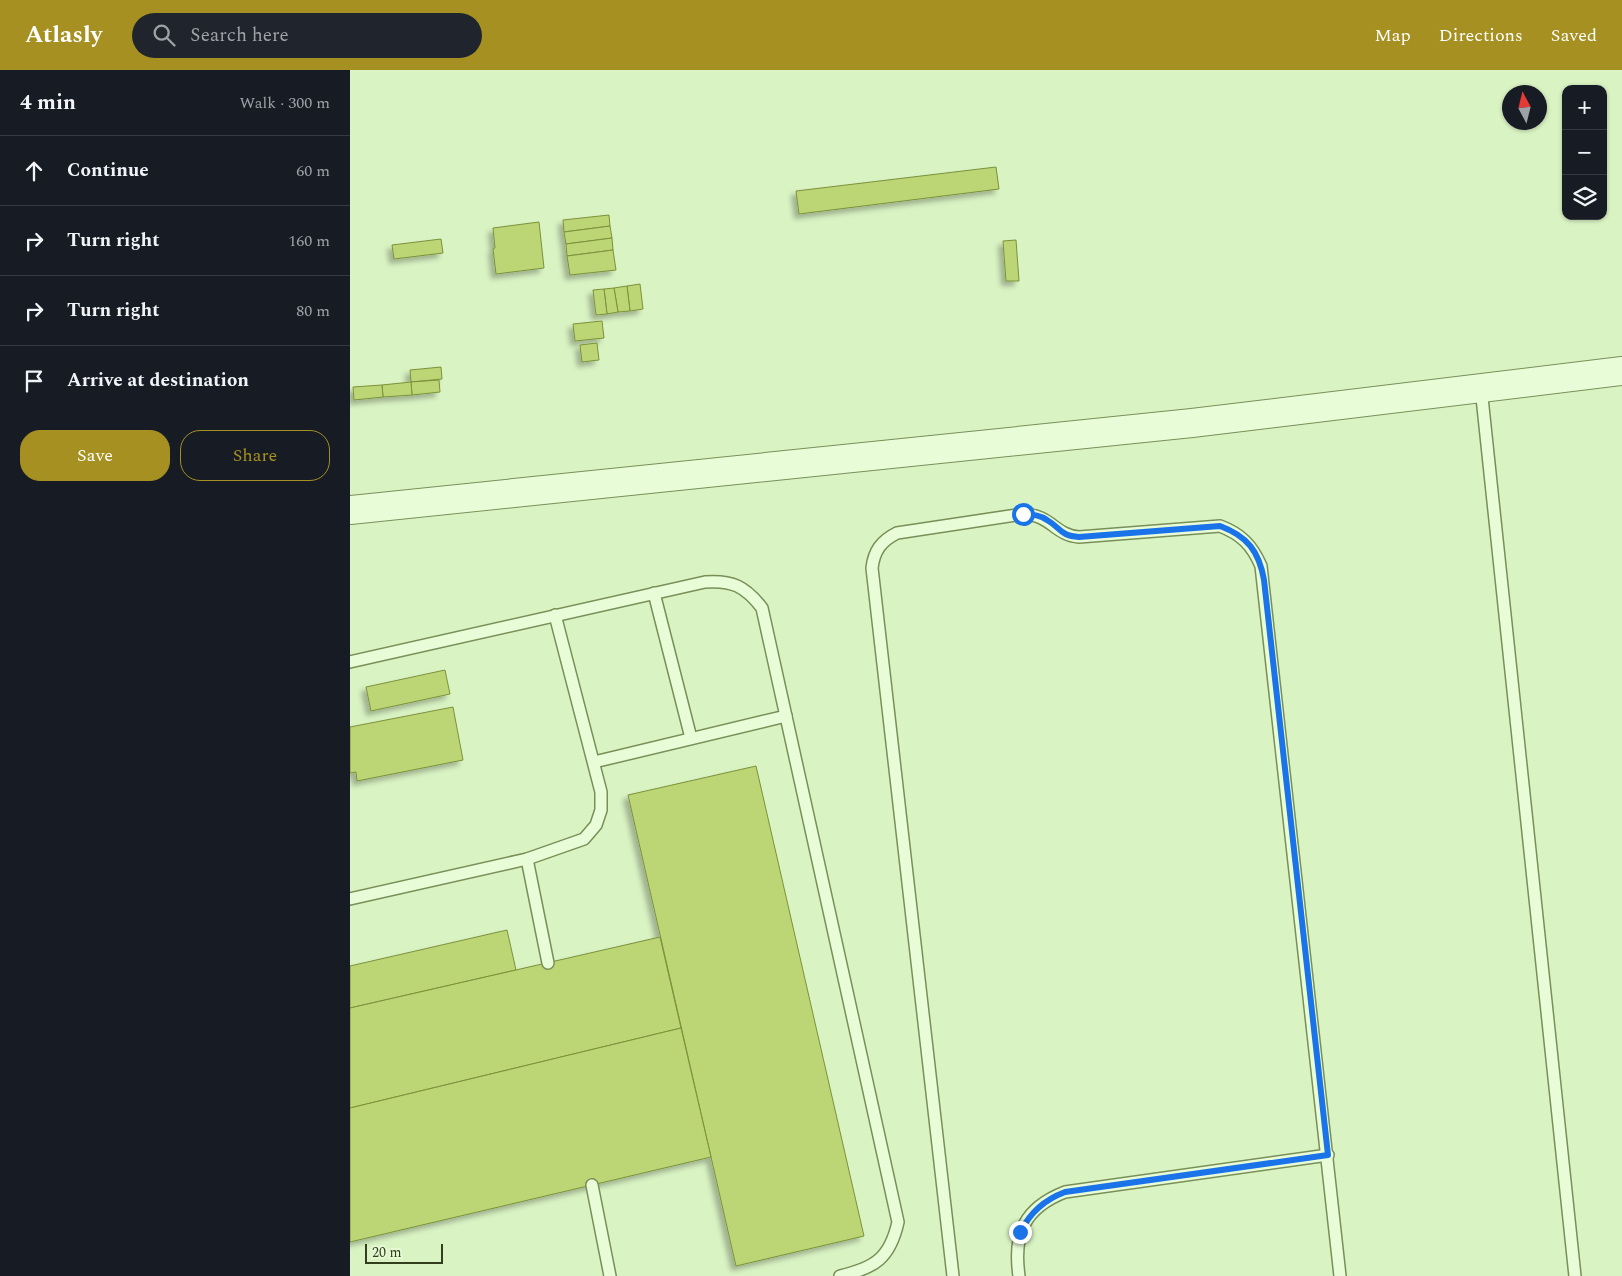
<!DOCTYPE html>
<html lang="en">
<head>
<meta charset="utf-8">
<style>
	body { margin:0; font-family:Spectral,serif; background:#20242c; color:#f1f3f6 }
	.controls { position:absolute; right:15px; top:15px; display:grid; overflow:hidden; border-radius:10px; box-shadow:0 1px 4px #0004 }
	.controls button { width:45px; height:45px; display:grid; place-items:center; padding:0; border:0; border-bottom:1px solid #363941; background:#171b24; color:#f1f3f6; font:25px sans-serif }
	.compass { position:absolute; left:1152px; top:15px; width:45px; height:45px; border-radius:50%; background:#171b24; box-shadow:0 1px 4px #0004; rotate:353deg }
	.scale { position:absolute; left:15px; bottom:12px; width:78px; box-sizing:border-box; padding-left:5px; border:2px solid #333e1d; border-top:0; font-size:14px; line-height:18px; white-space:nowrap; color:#333e1d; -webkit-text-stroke:4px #e4f9d4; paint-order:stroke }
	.stop { position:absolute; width:15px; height:15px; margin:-11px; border:4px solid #1a73e8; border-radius:50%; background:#fff }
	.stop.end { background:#1a73e8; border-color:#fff; box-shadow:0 1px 5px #0008 }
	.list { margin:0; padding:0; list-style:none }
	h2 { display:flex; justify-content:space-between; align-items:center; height:65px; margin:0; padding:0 20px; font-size:21px }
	h2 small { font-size:16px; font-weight:400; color:#9ea1a6 }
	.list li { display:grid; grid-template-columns:32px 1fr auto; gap:15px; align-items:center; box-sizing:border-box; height:70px; padding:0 20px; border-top:1px solid #363941 }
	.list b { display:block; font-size:19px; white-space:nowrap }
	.list em { font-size:16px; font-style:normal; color:#9ea1a6 }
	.actions { display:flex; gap:10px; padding:15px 20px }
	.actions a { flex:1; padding:11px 0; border:1px solid #a59021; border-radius:20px; text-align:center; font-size:18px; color:#a59021 }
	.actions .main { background:#a59021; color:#fff }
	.icon { flex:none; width:28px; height:28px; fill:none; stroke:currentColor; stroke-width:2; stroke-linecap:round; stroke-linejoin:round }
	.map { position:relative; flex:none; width:1272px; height:1206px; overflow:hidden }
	header { display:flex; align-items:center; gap:30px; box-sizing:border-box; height:70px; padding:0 25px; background:#a59021; color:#fff }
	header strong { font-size:24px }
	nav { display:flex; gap:28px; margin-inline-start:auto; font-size:18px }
	.search { width:350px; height:45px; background:#20242c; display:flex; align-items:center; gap:12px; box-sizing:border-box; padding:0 18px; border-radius:28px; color:#9ea1a6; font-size:19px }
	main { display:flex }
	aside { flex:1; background:#171b24 }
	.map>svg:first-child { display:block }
	.building { fill:#bcd575; stroke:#7c913b; filter:url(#shadow) }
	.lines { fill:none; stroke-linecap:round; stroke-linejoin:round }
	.service-casing { stroke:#7a8f57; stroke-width:14 }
	.tertiary-casing { stroke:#7a8f57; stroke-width:30 }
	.service { stroke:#e8fcd8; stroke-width:11 }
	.tertiary { stroke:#e8fcd8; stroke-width:28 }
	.route { stroke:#1a73e8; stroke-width:6 }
</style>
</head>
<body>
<header>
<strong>Atlasly</strong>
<div class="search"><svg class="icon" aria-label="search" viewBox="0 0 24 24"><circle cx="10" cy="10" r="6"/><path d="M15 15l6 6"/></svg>Search here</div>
<nav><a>Map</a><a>Directions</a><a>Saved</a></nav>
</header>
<main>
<aside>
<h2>4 min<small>Walk · 300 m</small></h2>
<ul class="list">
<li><svg class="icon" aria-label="ahead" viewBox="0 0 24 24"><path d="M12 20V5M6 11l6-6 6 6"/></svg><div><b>Continue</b></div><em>60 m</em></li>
<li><svg class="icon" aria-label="right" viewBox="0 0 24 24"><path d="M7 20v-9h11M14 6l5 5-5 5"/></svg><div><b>Turn right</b></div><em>160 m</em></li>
<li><svg class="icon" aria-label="right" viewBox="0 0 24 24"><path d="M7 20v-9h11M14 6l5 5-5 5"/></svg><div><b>Turn right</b></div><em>80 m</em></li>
<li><svg class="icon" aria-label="arrive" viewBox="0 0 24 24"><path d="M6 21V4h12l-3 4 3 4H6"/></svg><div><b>Arrive at destination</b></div></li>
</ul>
<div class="actions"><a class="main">Save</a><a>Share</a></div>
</aside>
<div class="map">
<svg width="1272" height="1206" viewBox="0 0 1272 1206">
	<defs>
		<filter id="shadow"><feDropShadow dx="-4.5" dy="4.5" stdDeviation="2.5" flood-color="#0004"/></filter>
	</defs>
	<rect width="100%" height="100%" fill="#d9f3c3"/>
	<g class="building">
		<path d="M646,97l3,22 -200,25 -3,-23z"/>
		<path d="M259,145l1,11 -46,6 -1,-12z"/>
		<path d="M189,152l5,46 -48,6 -3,-25 2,-1 -2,-20z"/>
		<path d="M260,156l2,12 -46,6 -2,-12z"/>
		<path d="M262,168l1,12 -46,6 -1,-12z"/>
		<path d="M91,169l2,14 -49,6 -2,-14z"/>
		<path d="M666,170l3,41h-13l-3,-40z"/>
		<path d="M263,180l3,20 -46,5 -3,-19z"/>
		<path d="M290,214l3,25 -13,2 -3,-25z"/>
		<path d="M277,216l3,25 -12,1 -4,-24z"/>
		<path d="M264,218l4,24 -11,2 -3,-25z"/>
		<path d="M254,219l3,25 -11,1 -3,-25z"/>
		<path d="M252,251l2,17 -29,3 -2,-17z"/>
		<path d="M247,273l2,17 -17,2 -2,-17z"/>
		<path d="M91,297l1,12 -31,3 -1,-12z"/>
		<path d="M89,310l1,12 -28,3 -1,-13z"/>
		<path d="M61,312l1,13 -29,2 -1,-12z"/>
		<path d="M32,315l1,12 -29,3 -1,-13z"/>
		<path d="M95,600l5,24 -79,17 -5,-24z"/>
		<path d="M103,637l10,53 -106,21 -1,-9 -6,1v-46z"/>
		<path d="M406,696l108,470 -128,30 -108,-471z"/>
		<path d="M157,860l9,40 -166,38v-42z"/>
		<path d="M310,867l21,91 -331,80v-100z"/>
		<path d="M331,958l30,129 -361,85v-134z"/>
	</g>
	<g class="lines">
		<g class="service-casing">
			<g id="service">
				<path d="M1131,318l94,888"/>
				<path d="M304,523l37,145"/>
				<path d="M0,592l355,-80c27,-2 40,4 57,26l136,614c-8,36 -23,46 -58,54"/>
				<path d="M244,692l192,-46"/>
				<path d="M177,789l21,104"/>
				<path d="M0,829l177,-40 57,-20 12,-14 5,-15v-18l-46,-177"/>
				<path d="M242,1115l18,91"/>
				<path d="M603,1206l-81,-708c2,-17 9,-27 25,-35l126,-19c29,1 31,21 56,23l141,-11c21,8 32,19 41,40l79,710"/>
				<path d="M669,1206c-6,-42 5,-68 46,-84l263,-37"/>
			</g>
		</g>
		<g class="tertiary-casing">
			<path id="tertiary" d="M0,440l842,-87 430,-52"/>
		</g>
		<use href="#service" class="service"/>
		<use href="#tertiary" class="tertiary"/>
	</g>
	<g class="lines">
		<path class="route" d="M670,1162c11,-20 24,-32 45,-40l263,-37 -64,-575c-5,-29 -17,-44 -44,-54l-141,11c-19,-1 -18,-9 -32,-17 -7,-5 -15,-6 -24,-6"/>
	</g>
</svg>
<div class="controls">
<button>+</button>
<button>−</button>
<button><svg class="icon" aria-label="layers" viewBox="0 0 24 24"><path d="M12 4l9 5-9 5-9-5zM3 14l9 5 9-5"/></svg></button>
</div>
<svg class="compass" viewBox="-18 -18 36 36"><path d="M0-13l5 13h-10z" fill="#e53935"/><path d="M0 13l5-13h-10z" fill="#9ea1a6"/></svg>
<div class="scale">20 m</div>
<div class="stop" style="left:673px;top:444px"></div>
<div class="stop end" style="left:670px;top:1162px"></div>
</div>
</main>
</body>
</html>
